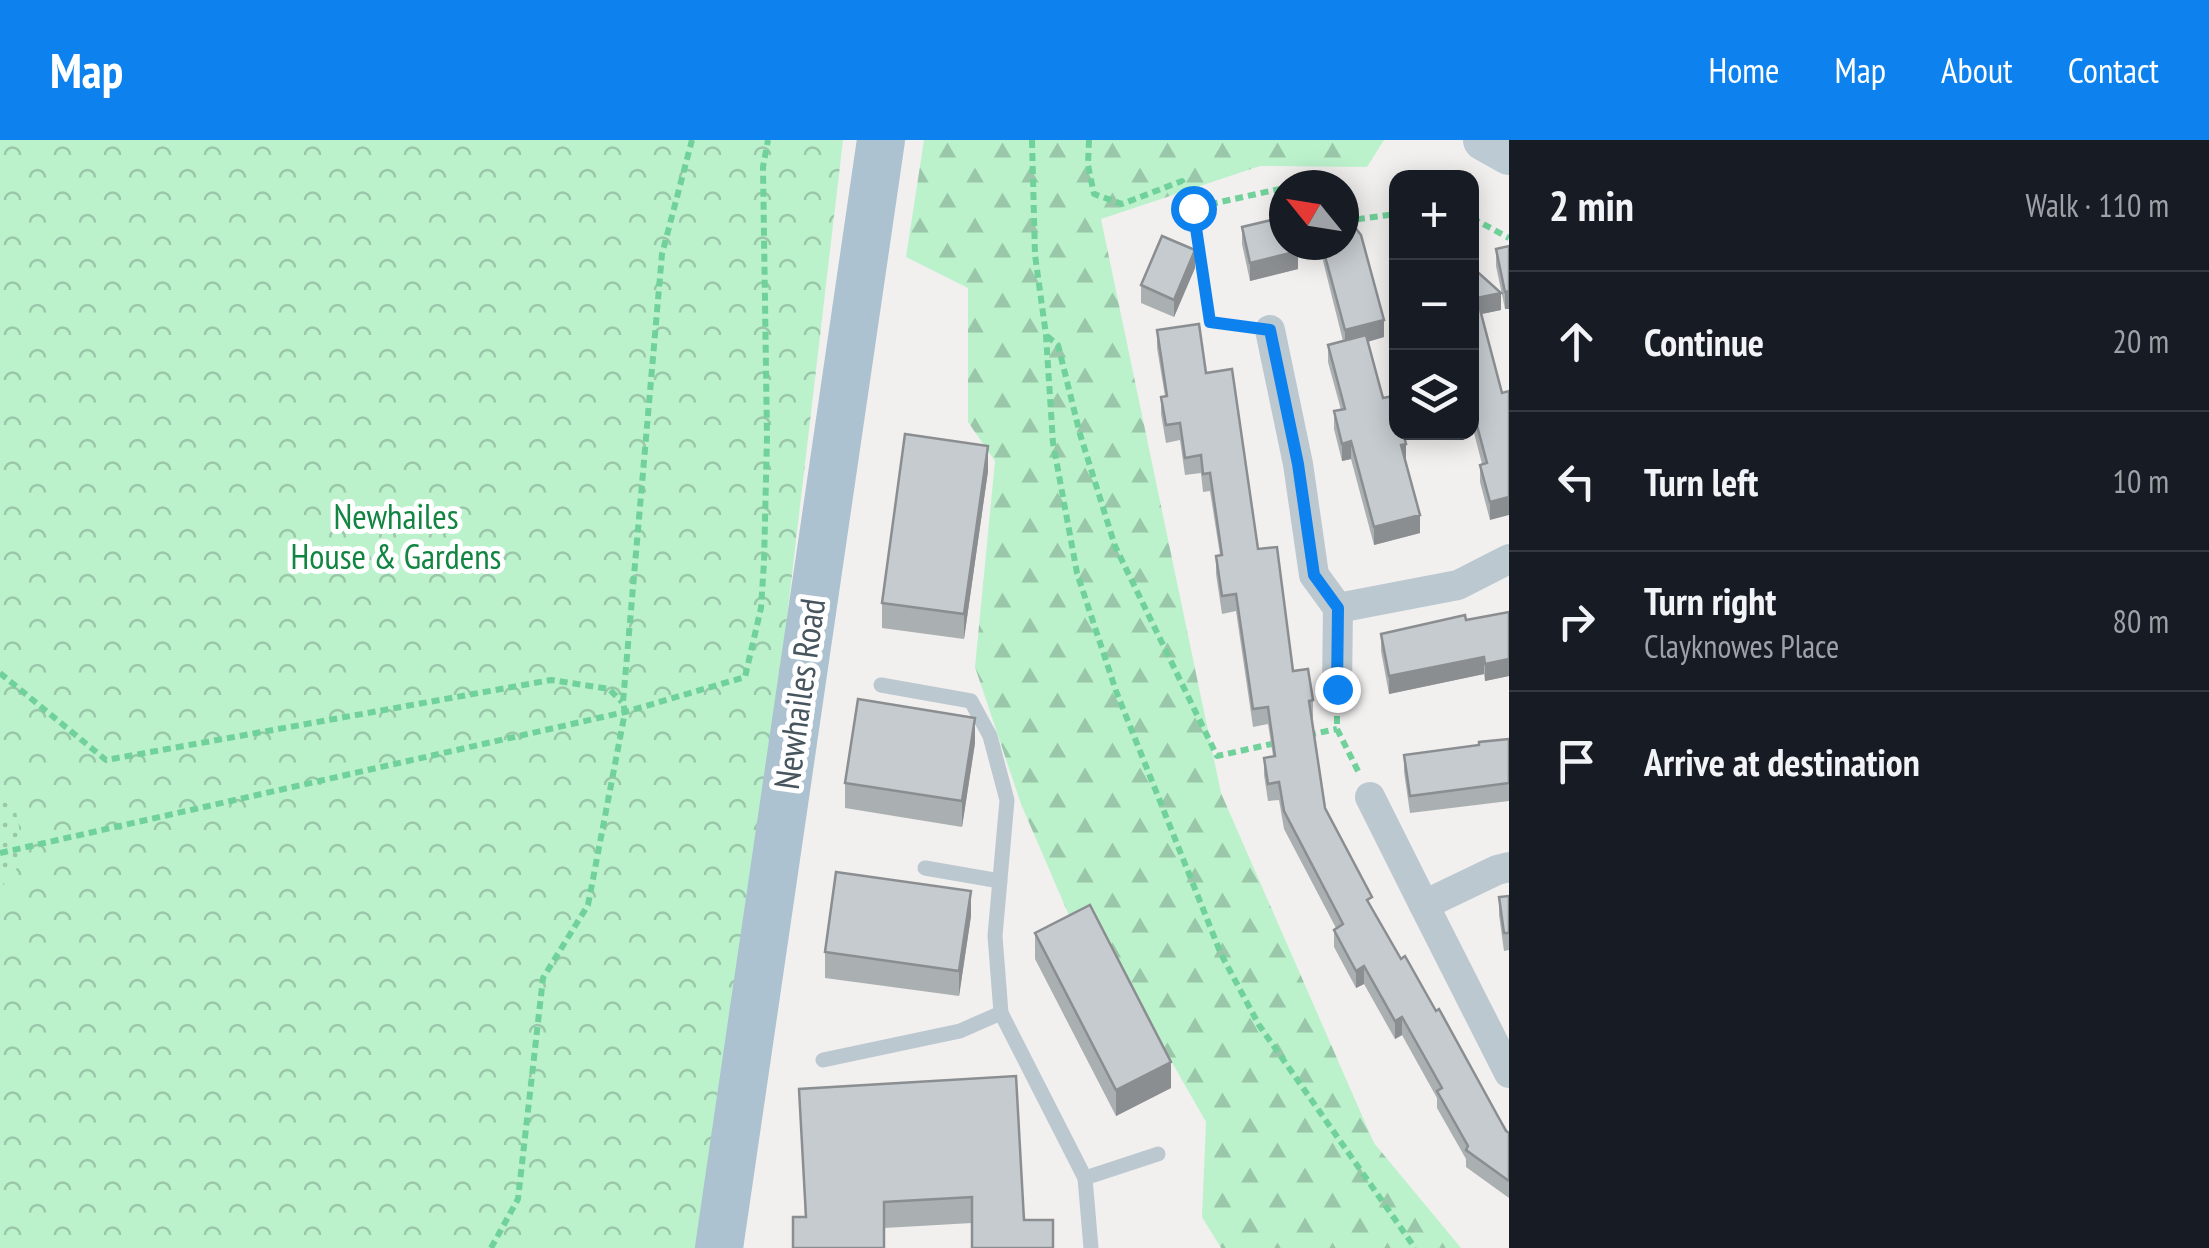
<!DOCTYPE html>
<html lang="en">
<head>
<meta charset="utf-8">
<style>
	body { margin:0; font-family:"PT Sans Narrow",sans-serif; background:#242831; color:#f1f3f6 }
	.controls { position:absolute; right:30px; top:30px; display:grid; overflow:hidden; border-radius:20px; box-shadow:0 5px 25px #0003 }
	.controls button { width:90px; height:90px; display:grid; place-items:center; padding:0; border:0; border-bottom:2px solid #363941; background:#171b24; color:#f1f3f6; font:50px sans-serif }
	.compass { position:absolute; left:1269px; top:30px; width:90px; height:90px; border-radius:50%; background:#171b24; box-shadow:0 5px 25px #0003; rotate:300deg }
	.stop { position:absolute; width:30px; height:30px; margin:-22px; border:8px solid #0d82ee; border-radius:50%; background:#fff }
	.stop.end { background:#0d82ee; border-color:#fff; box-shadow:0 2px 10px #0008 }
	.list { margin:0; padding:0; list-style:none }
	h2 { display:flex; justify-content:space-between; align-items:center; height:130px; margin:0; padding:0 40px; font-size:42px }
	h2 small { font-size:32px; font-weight:400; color:#9ea1a6 }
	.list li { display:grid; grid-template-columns:65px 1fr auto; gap:30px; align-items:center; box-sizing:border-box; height:140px; padding:0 40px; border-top:2px solid #363941 }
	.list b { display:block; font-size:38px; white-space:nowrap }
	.list p { margin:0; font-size:32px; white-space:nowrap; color:#9ea1a6 }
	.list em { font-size:32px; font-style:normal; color:#9ea1a6 }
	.icon { flex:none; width:55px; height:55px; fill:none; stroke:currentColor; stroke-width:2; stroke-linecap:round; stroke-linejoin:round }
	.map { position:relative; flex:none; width:1509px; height:1108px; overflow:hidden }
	header { display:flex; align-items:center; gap:60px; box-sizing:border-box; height:140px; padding:0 50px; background:#0d82ee; color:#fff }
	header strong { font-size:48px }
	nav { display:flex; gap:55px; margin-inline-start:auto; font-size:35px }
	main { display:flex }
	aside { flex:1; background:#171b24 }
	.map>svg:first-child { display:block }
	.forest { fill:url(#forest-firs) }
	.park { fill:url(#park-crowns) }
	.garden { fill:url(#garden-dots) }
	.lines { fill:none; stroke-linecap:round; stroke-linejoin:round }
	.path { stroke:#70d29a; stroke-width:6; stroke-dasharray:8 5; stroke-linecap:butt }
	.lane { stroke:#bcc8cf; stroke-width:15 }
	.street { stroke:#bcc8cf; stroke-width:30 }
	.secondary { stroke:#bccad4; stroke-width:42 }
	.primary { stroke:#adc2d0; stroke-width:48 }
	.wall { fill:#aaafb2 }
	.shaded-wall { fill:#8b8e91 }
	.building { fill:#c6cbcf; stroke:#8b8e91; stroke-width:2.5 }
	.route { stroke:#0d82ee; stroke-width:12 }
	.labels { text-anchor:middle; stroke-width:10; stroke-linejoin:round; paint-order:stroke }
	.park-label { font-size:35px; fill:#118541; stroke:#fff }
	.street-label { font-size:35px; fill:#46555e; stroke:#fff }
</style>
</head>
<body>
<header>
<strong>Map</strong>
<nav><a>Home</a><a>Map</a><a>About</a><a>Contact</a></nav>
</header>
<main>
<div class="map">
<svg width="1509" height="1108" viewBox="0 0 1509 1108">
	<defs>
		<pattern id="forest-firs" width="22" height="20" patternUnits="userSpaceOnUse" patternTransform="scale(2.5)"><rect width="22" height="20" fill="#bbf2cc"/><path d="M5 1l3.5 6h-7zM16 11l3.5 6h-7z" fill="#9ac7a9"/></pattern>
		<pattern id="park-crowns" width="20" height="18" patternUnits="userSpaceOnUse" patternTransform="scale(2.5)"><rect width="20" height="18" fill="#bbf2cc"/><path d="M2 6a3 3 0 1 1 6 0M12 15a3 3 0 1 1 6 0" fill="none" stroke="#9ac7a9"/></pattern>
		<pattern id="garden-dots" width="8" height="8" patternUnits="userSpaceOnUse" patternTransform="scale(2.5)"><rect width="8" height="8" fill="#bbf2cc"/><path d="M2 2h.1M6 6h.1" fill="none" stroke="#9ac7a9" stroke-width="1.8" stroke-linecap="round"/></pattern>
	</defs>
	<rect width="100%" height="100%" fill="#f2efef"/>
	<path class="forest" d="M924,0h460l-17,27 -107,-1 -159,53 120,574 153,350 87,105h-240l-19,-31 4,-95 -101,-177 -31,-18 -53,-123 -46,-137 20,-206 -27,-39v-134l-62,-31z"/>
	<path class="park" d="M0,0h843l-130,1108h-713z"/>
	<path class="garden" d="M0,658l16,13 9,47 -25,31z"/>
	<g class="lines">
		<g class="path">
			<path d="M1032,0l3,115 11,80 7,108 24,130 39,118 105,263 38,71 156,223"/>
			<path d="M1089,0l-1,25 6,29 28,10 60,-23 11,27 91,-20"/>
			<path d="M1193,68l17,114 34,4"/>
			<path d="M1472,78l37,20"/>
			<path d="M1344,81l52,-7"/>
			<path d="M1047,196l11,9 22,89 35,112 102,210 59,-13"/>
			<path d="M0,533l106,87 445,-80 58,9 13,13"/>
			<path d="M1337,576v13l22,44"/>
			<path d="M1308,595l29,-6"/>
			<path d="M0,713l625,-141 120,-35 16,-69 3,-46 3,-125 -4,-270 5,-27"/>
			<path d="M491,1108l27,-49 25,-221 45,-73 37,-193 -2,-10 39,-448 30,-114"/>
		</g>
		<g class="lane">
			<path d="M881,545l90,16 19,35 17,64 -12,136 6,77 84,165 6,70"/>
			<path d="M925,728l75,13"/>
			<path d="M823,920l137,-29 41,-18"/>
			<path d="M1085,1038l73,-24"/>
		</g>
		<g class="street">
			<path d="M1270,190l28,134 16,111 24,33 120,-23 51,-26"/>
			<path d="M1337,549l1,-81"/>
			<path d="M1370,657l54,108"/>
			<path d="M1509,727l-12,3 -73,35 85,168"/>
		</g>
		<path class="secondary" d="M1484,0l25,14"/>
		<path class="primary" d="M719,1108l162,-1108"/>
	</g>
	<g class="wall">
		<path d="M1242,87l56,42 -48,12 -8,-37z"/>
		<path d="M1319,105h25l40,92 -16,5 15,56 23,63 14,72 -46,12 -23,-86 -9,2 -8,-32v-18l7,-1 -13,-48v-17l15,-4z"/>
		<path d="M1509,106l-4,63 -9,-43v-17z"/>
		<path d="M1472,127l29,43 -20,4 21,79 -12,127 -10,-38v-17l2,-1 -10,-39z"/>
		<path d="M1195,128l-21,49 -33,-14v-18z"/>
		<path d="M1157,190l49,43 87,298 20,29v18h-2l14,90 47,100 29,51 108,174v65l-43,-31v-8l-29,-51v-10l-35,-63 -7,4 -31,-55 -8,4 -22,-41v-17l2,-2 -52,-99 -5,-29 -11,1 -4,-26v-17l9,-2 -5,-32 -15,3 -17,-116 -14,3 -6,-40v-18l4,-1 -10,-64 -7,1 -2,-19 -16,2 -5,-35 -14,3 -5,-29v-17l4,-1 -8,-48z"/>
		<path d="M988,331l-24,168 -82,-11v-25z"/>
		<path d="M1509,472v64l-24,5 -1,-7 -95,20 -8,-43v-17z"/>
		<path d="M1509,599v62l-99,12 -6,-41v-17l75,-10z"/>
		<path d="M975,603l-13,84 -117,-19v-25z"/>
		<path d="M1509,756v54l-5,1 -5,-36v-18z"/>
		<path d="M971,776l-12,80 -134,-18v-26z"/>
		<path d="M1035,793l136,155 -55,28 -81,-157z"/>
		<path d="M1016,936l-44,147 -88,5 -79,-11 -6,-128z"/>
	</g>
	<g class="shaded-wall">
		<path d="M1195,110v18l-21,49v-17z"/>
		<path d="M1298,111v18l-48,12v-18z"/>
		<path d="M1509,151v18h-4v-17z"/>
		<path d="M1501,153v17l-24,5v-17z"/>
		<path d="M1384,180v17l-39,11v-18z"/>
		<path d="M1351,301v18l-9,2v-17z"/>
		<path d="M1406,304v17l-5,-16z"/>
		<path d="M988,306v25l-24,168v-25z"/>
		<path d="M1509,357v18l-19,5v-18z"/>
		<path d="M1420,375v18l-46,12v-18z"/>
		<path d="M1484,517v17l-95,20v-18z"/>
		<path d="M1509,519v17l-24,5v-17z"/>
		<path d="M975,578v25l-13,84v-26z"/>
		<path d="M971,751v25l-12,80v-25z"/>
		<path d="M1364,826v18l-8,4v-17z"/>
		<path d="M1402,877v18l-7,4v-18z"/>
		<path d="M1171,922v26l-55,28v-26z"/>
	</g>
	<g class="building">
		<path d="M1344,73l17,22 23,85 -39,10 -23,-85h22z"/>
		<path d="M1284,77v28h12l2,6 -48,12 -8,-36z"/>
		<path d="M1162,96l33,14 -21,50 -33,-15z"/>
		<path d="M1509,106v45l-4,1 -9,-43z"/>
		<path d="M1472,127l29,26 -24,5 25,95 7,-2v106l-19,5 -10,-37 7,-2 -15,-56z"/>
		<path d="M1199,184l7,49 26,-4 26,180 19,-2 16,124 15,-2 5,31 -4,1 16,107 47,89 -5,3 34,59 4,-3 31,55 3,-2 67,122 3,2v48l-43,-31 2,-4 -31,-55 5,-3 -40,-71 -7,4 -31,-55 -8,5 -22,-41 9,-6 -59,-113 -5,-29 -11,2 -4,-26 11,-2 -7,-49 -15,2 -17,-115 -14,2 -6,-40 6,-1 -12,-82 -7,1 -2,-19 -16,3 -5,-35 -14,2 -5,-28 6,-1 -10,-66z"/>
		<path d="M1366,195l17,63 10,-2 3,13v23h7l3,12 -5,1 19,70 -46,12 -23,-86 -9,3 -8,-33 11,-2 -17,-64z"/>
		<path d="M905,294l83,12 -24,168 -82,-11z"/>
		<path d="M1509,472v47l-24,5 -1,-7 -95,19 -8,-42 84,-19 1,5z"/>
		<path d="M858,559l117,19 -13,83 -117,-18z"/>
		<path d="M1509,599v44l-99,13 -6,-41 75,-10v-3z"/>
		<path d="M836,732l135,19 -12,80 -134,-19z"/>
		<path d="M1509,756v37h-5l-5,-36z"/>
		<path d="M1090,765l81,157 -55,28 -81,-157z"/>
		<path d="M1016,936l8,144h29v28h-81v-51l-88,5v46h-91v-31h13l-7,-128z"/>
	</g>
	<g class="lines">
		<path class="route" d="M1193,68l17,114 60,8 28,134 16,111 24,33 -1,81"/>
	</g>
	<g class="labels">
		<g class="park-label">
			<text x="396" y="389">Newhailes<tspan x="396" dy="40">House &amp; Gardens</tspan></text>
		</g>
		<g class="street-label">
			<text transform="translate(800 554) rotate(-82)" y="12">Newhailes Road</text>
		</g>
	</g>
</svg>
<div class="controls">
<button>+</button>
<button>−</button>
<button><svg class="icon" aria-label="layers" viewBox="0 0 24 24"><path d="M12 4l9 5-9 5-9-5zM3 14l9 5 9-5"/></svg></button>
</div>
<svg class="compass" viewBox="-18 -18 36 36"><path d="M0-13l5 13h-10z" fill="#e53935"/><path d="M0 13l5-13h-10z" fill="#9ea1a6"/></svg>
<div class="stop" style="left:1193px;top:68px"></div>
<div class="stop end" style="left:1337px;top:549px"></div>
</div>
<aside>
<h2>2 min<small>Walk · 110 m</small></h2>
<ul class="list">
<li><svg class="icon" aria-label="ahead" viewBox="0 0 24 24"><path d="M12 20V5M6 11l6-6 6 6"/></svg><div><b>Continue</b></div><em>20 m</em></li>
<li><svg class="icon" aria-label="left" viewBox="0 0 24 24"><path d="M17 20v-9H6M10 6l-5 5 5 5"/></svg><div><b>Turn left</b></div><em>10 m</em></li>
<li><svg class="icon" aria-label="right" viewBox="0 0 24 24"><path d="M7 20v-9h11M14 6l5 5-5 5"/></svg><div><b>Turn right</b><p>Clayknowes Place</p></div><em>80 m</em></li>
<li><svg class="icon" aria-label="arrive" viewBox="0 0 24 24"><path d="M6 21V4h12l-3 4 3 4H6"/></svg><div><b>Arrive at destination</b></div></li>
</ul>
</aside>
</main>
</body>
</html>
